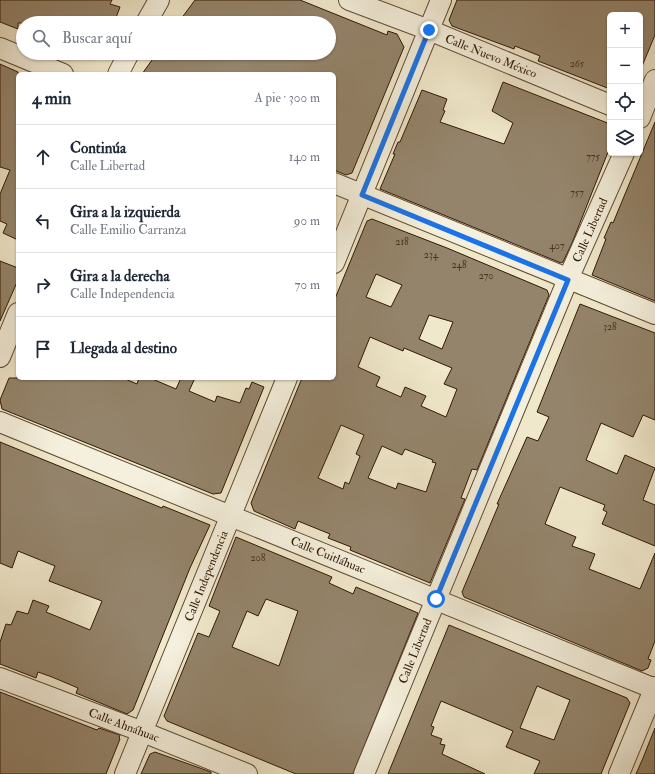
<!DOCTYPE html>
<html lang="es">
<head>
<meta charset="utf-8">
<style>
	body { margin:0; font-family:"IM FELL Double Pica",serif; background:#f2f2f3; color:#1f2937 }
	.controls { position:absolute; right:12px; top:12px; display:grid; overflow:hidden; border-radius:6px; box-shadow:0 1px 3px #0004 }
	.controls button { width:36px; height:36px; display:grid; place-items:center; padding:0; border:0; border-bottom:1px solid #e0e1e3; background:#fff; color:#1f2937; font:20px sans-serif }
	.stop { position:absolute; width:12px; height:12px; margin:-9px; border:3px solid #1a73e8; border-radius:50%; background:#fff }
	.stop.end { background:#1a73e8; border-color:#fff; box-shadow:0 1px 4px #0008 }
	.list { margin:0; padding:0; list-style:none }
	h2 { display:flex; justify-content:space-between; align-items:center; height:52px; margin:0; padding:0 16px; font-size:17px }
	h2 small { font-size:13px; font-weight:400; color:#747a83 }
	.list li { display:grid; grid-template-columns:26px 1fr auto; gap:12px; align-items:center; box-sizing:border-box; height:64px; padding:0 16px; border-top:1px solid #e0e1e3 }
	.list b { display:block; font-size:15px; white-space:nowrap }
	.list p { margin:0; font-size:13px; white-space:nowrap; color:#747a83 }
	.list em { font-size:13px; font-style:normal; color:#747a83 }
	.icon { flex:none; width:22px; height:22px; fill:none; stroke:currentColor; stroke-width:2; stroke-linecap:round; stroke-linejoin:round }
	.map { position:relative; flex:none; width:655px; height:774px; overflow:hidden }
	.search { position:absolute; background:#fff; box-shadow:0 1px 3px #0004; left:16px; top:16px; width:320px; height:44px; display:flex; align-items:center; gap:10px; box-sizing:border-box; padding:0 14px; border-radius:22px; color:#747a83; font-size:15px }
	.panel { position:absolute; background:#fff; box-shadow:0 1px 3px #0004; left:16px; top:72px; width:320px; height:308px; border-radius:6px }
	.map>svg:first-child { display:block }
	.building { fill:#94846b; stroke:#301803; fill-rule:evenodd }
	.lines { fill:none; stroke-linecap:round; stroke-linejoin:round }
	.minor-casing { stroke:#604c35; stroke-width:22 }
	.minor { stroke:#f5f0dd; stroke-width:20 }
	.route { stroke:#1a73e8; stroke-width:5 }
	.labels { text-anchor:middle; stroke-width:4; stroke-linejoin:round; paint-order:stroke }
	.number-label { font-size:10px; fill:#49331d }
	.street-label { font-size:12px; fill:#301803; stroke:#f5f0dd }
</style>
</head>
<body>
<div class="map">
<svg width="655" height="774" viewBox="0 0 655 774">
	<rect width="100%" height="100%" fill="#f0e8cb"/>
	<filter id="stains"><feTurbulence type="fractalNoise" baseFrequency=".005" numOctaves="4"/><feColorMatrix values="0 0 0 0 .2 0 0 0 0 .09 0 0 0 0 .02 0 0 0 .5 -.17"/></filter>
	<radialGradient id="worn" r=".72"><stop offset=".6" stop-color="#630" stop-opacity="0"/><stop offset="1" stop-color="#630" stop-opacity=".3"/></radialGradient>
	<g class="building">
		<path d="M0,0h112l-2,4 10,3 -6,16h-96v6l-18,-7z"/>
		<path d="M195,0h105l87,35 1,-4 9,3 7,13 -52,126 -6,2 -12,-5v-96h-192l15,-21h172v-30h-151z"/>
		<path d="M457,0h198v35l-15,36v-56h-30v74l-72,-28 2,-5 -25,-10 -1,3 -62,-23 -3,-6z"/>
		<path d="M0,64l18,8v168l-15,-7 4,-9 -7,-3v-27l10,-24 -10,-3z"/>
		<path d="M503,82l107,42v23l-38,96 -9,19 -2,1 -181,-74 15,-35h-2l5,-12h2l22,-52 25,9 -4,11 2,1 -5,11 64,22 9,-21 -21,-12z"/>
		<path d="M655,122v179l-63,-26 14,-36 -2,-1 7,-16 2,1z"/>
		<path d="M372,219l75,29 100,42 2,5 -72,175 -5,-1 -11,29 4,1 -35,84 -80,-33 1,-3 -23,-9 2,-4 -32,-13 -3,8 -41,-18 -3,-8 51,-125h32v-77l33,-80zM376,274l26,11 -11,22 -25,-10zM429,315l24,7 -11,27 -23,-10zM370,337l33,14 1,-3 48,20 -8,16 13,5 -11,28 -25,-11 5,-10 -21,-9 -4,10 -25,-11 4,-9 -22,-10zM341,425l23,10 -8,19 4,2 -11,28 -4,-2 -2,7 -25,-11zM382,446l20,9 3,-6 28,11 -1,2 4,1 -10,29 -28,-9 -2,6 -28,-11z"/>
		<path d="M0,261l18,7v12l-18,41z"/>
		<path d="M580,304l75,29v87l-12,-5 -10,22 -32,-14 -15,37 31,14 8,-19 30,13 -12,32 12,5v41l-53,-22 5,-12 -4,-2 2,-5 -45,-18 -15,37 31,13 -4,9 23,8 -6,15 51,20 15,-36v88l-7,18 3,1 -3,8 -6,3 -178,-74 -2,-5 37,-88h-2l30,-67 11,4 11,-24 -12,-5z"/>
		<path d="M9,378h114l14,6 2,-6h11l26,11 5,-11h14l-6,13 26,11 2,-6 23,7 6,-15 3,1 3,-7 12,5 -43,106 -8,1 -211,-85 -2,-9z"/>
		<path d="M0,442l162,66 1,-2 47,19 -20,43 -57,142 -6,4 -51,-21 2,-5 -26,-11 -14,-5 -2,6 -36,-14v-22l6,-18 5,1 6,-14 11,3 5,-14 16,6 -3,6 44,18 12,-29 -53,-20 6,-15 -37,-15 -6,17 -12,-5z"/>
		<path d="M236,537l96,40 -3,6 24,11 3,-7 62,26 -65,161h-57l-129,-53 -3,-5 34,-83 11,4 11,-26 -11,-5zM266,599l32,12 -19,55 -47,-19 15,-36 11,5z"/>
		<path d="M449,625l178,73 3,5 -29,71h-67l6,-13 -34,-14 7,-16 -72,-30 -10,25 3,1 -3,8 11,4 -2,5 5,1 -3,9 43,20h-97zM537,686l33,14 -16,40 -34,-12z"/>
		<path d="M0,692l97,38 2,-2 21,7 -1,3 1,1 -14,35h-106z"/>
		<path d="M655,728v46h-19l7,-16z"/>
		<path d="M155,752l56,20v2h-70l9,-20z"/>
	</g>
	<g class="lines">
		<g class="minor-casing">
			<g id="minor">
				<path d="M349,0l80,30 181,75"/>
				<path d="M146,23l13,-23"/>
				<path d="M0,48l63,26"/>
				<path d="M118,74l11,-21"/>
				<path d="M640,118l15,-38"/>
				<path d="M334,183l321,131"/>
				<path d="M334,263l107,-263"/>
				<path d="M0,357l18,-44"/>
				<path d="M0,422l655,267"/>
				<path d="M0,678l143,54 104,42"/>
				<path d="M125,774l162,-396"/>
				<path d="M364,774l204,-495 56,-126"/>
				<path d="M619,774l36,-87"/>
			</g>
		</g>
		<use href="#minor" class="minor"/>
	</g>
	<g class="lines">
		<path class="route" d="M429,30l-67,165 206,85 -132,319"/>
	</g>
	<g class="labels">
		<g class="number-label">
			<text x="577" y="67">265</text>
			<text x="593" y="160">775</text>
			<text x="577" y="196">757</text>
			<text x="402" y="245">218</text>
			<text x="557" y="249">407</text>
			<text x="431" y="258">234</text>
			<text x="459" y="268">248</text>
			<text x="486" y="279">270</text>
			<text x="610" y="330">328</text>
			<text x="258" y="561">208</text>
		</g>
		<g class="street-label">
			<text transform="translate(491 56) rotate(22)" y="4">Calle Nuevo México</text>
			<text transform="translate(590 230) rotate(-66)" y="4">Calle Libertad</text>
			<text transform="translate(328 555) rotate(22)" y="4">Calle Cuitláhuac</text>
			<text transform="translate(206 576) rotate(-68)" y="4">Calle Independencia</text>
			<text transform="translate(415 651) rotate(-68)" y="4">Calle Libertad</text>
			<text transform="translate(124 725) rotate(21)" y="4">Calle Ahnáhuac</text>
		</g>
	</g>
	<rect width="100%" height="100%" filter="url(#stains)"/>
	<rect width="100%" height="100%" fill="url(#worn)"/>
</svg>
<div class="controls">
<button>+</button>
<button>−</button>
<button><svg class="icon" aria-label="locate" viewBox="0 0 24 24"><circle cx="12" cy="12" r="6"/><path d="M12 2v4M12 18v4M2 12h4M18 12h4"/></svg></button>
<button><svg class="icon" aria-label="layers" viewBox="0 0 24 24"><path d="M12 4l9 5-9 5-9-5zM3 14l9 5 9-5"/></svg></button>
</div>
<div class="stop" style="left:436px;top:599px"></div>
<div class="stop end" style="left:429px;top:30px"></div>
<div class="search"><svg class="icon" aria-label="search" viewBox="0 0 24 24"><circle cx="10" cy="10" r="6"/><path d="M15 15l6 6"/></svg>Buscar aquí</div>
<section class="panel">
<h2>4 min<small>A pie · 300 m</small></h2>
<ul class="list">
<li><svg class="icon" aria-label="ahead" viewBox="0 0 24 24"><path d="M12 20V5M6 11l6-6 6 6"/></svg><div><b>Continúa</b><p>Calle Libertad</p></div><em>140 m</em></li>
<li><svg class="icon" aria-label="left" viewBox="0 0 24 24"><path d="M17 20v-9H6M10 6l-5 5 5 5"/></svg><div><b>Gira a la izquierda</b><p>Calle Emilio Carranza</p></div><em>90 m</em></li>
<li><svg class="icon" aria-label="right" viewBox="0 0 24 24"><path d="M7 20v-9h11M14 6l5 5-5 5"/></svg><div><b>Gira a la derecha</b><p>Calle Independencia</p></div><em>70 m</em></li>
<li><svg class="icon" aria-label="arrive" viewBox="0 0 24 24"><path d="M6 21V4h12l-3 4 3 4H6"/></svg><div><b>Llegada al destino</b></div></li>
</ul>
</section>
</div>
</body>
</html>
